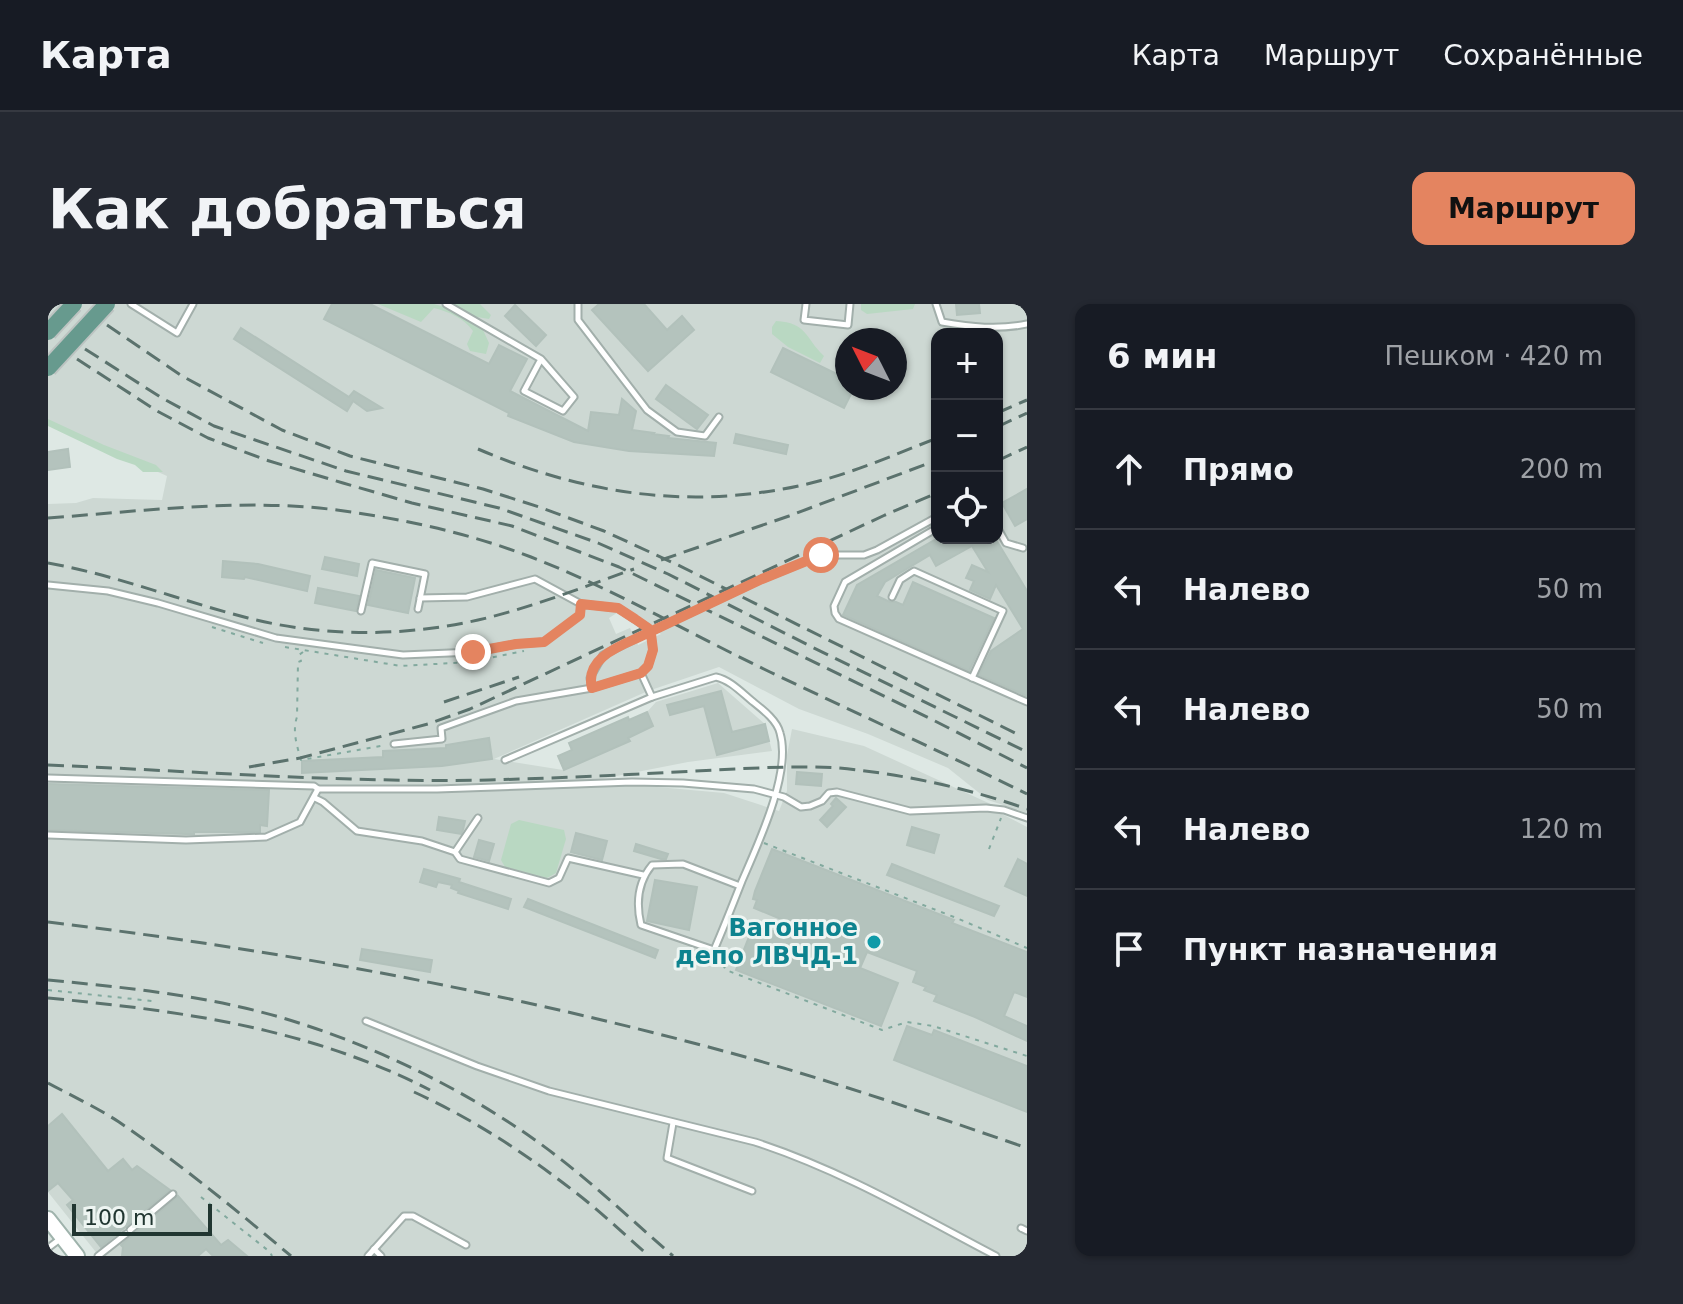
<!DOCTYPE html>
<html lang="ru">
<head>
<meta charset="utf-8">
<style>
	body { margin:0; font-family:"DejaVu Sans",sans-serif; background:#242831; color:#f1f3f6 }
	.controls { position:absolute; right:24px; top:24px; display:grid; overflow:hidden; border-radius:16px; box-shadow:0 2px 6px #0004 }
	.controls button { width:72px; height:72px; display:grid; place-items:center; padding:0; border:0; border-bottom:2px solid #363941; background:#171b24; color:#f1f3f6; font:40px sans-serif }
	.compass { position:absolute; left:787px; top:24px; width:72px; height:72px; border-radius:50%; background:#171b24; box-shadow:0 2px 6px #0004; rotate:312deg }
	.scale { position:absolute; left:24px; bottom:20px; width:140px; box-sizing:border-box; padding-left:8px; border:4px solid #213631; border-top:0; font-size:22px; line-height:28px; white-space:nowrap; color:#213631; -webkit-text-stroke:6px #eef5f2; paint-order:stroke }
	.stop { position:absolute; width:24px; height:24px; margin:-18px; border:6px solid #e48460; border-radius:50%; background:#fff }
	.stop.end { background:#e48460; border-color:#fff; box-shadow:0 2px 8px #0008 }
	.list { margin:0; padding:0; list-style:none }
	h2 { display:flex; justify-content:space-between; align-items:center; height:104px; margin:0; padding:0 32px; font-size:34px }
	h2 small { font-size:26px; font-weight:400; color:#9ea1a6 }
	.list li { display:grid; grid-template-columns:52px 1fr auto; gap:24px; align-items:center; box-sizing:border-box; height:120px; padding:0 32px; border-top:2px solid #363941 }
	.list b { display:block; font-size:30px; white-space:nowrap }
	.list em { font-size:26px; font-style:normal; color:#9ea1a6 }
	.icon { flex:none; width:44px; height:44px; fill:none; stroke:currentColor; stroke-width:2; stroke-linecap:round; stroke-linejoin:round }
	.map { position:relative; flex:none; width:979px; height:952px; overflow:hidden; border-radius:16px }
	header { display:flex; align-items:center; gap:48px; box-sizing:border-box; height:112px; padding:0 40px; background:#171b24; border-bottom:2px solid #363941 }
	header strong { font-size:38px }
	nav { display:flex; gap:44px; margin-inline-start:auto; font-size:28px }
	.intro { display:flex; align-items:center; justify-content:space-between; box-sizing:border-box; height:192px; padding:0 48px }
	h1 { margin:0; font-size:56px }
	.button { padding:20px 36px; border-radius:16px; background:#e48460; color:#111; font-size:28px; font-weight:700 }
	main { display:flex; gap:48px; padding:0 48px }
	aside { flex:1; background:#171b24; border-radius:16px; box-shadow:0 2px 6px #0004 }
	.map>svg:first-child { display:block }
	.built { fill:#cdd8d3; fill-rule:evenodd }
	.green { fill:#b9d8c2 }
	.building { fill:#b4c3bd; stroke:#b2c1bb; stroke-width:2 }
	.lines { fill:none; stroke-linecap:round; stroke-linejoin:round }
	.service-casing { stroke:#a2afab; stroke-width:9 }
	.secondary-casing { stroke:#9fb3ac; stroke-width:18 }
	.path { stroke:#82a99e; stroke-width:2; stroke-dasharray:4 6; stroke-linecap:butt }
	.service { stroke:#fff; stroke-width:5 }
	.secondary { stroke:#fff; stroke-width:14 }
	.rail { stroke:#5b726d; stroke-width:3; stroke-dasharray:16 8; stroke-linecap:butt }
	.service-bridge-casing { stroke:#a2afab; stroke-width:9; stroke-linecap:butt }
	.primary-bridge-casing { stroke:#bcc3c1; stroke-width:20; stroke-linecap:butt }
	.service-bridge { stroke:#fff; stroke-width:5 }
	.primary-bridge { stroke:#679a8e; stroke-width:16 }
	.route { stroke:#e48460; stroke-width:10 }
	.culture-dot { fill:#0f9aa8; stroke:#eef5f2; stroke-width:3 }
	.labels { text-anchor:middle; stroke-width:6; stroke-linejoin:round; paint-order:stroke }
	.culture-label { font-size:24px; font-weight:bold; fill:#0d838f; stroke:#eef5f2; text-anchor:end }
</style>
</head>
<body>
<header>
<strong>Карта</strong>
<nav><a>Карта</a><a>Маршрут</a><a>Сохранённые</a></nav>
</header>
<div class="intro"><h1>Как добраться</h1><a class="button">Маршрут</a></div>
<main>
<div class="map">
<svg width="979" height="952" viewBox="0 0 979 952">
	<rect width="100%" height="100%" fill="#dee8e4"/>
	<path class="built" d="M0,0h979v509l-39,-13 -40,-32 -80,-34 -69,-25 -80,-42 -71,24 -154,68 69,11 -5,-14 13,-6 -2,-7 59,-26 2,3 17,-8 9,-10 62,-19 47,41 7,27 -84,11 -97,19 133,12 55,18 8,-20v-36l5,-26 72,17 131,60 3,6 29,15v429h-928l-51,-64v-688l28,-1 17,-5 69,2 5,-24 -119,-53zM889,30h60v204h-60zM799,36h48v48h-48zM575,305l38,25 -23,11 -8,-17 -14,6 -7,-16z"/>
	<g class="green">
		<path d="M330,0h56l7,2 4,-2h35l11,11 -2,4 -12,-2 12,26 -3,11 -16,-3 -3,-7 6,-13c-9,-13 -24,-19 -39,-23l-13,14z"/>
		<path d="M813,0h54l-2,5 -46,5 -6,-4z"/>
		<path d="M728,17c32,2 28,16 48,35l-4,7 -32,-16 -16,-13v-7z"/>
		<path d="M0,115l56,26 52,20 7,7h-20l-8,-7 -18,-6 -69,-33z"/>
		<path d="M471,516l45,10 2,9 -10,34 -9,5 -42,-11 -4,-7 10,-36z"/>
	</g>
	<g class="building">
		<path d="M284,0h38l119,60 10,-19 28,14 -17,32 78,40 3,-19 28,3 3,-16 14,12 -4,19 22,3 -1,1 16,2 -1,2 48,5 -2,13 -85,-5 -55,-9 -66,-26 1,-3 -185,-94z"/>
		<path d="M551,0h45l23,26 15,-14 12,14 -46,41 -56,-61z"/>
		<path d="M908,0h23l1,9 -23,2z"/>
		<path d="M467,1l31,30 -10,11 -31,-30z"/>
		<path d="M193,24l108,69 5,-6 28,17 -15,3 -14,-10 -6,10 -113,-72z"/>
		<path d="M735,44l64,31v9h7l-10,20 -73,-36z"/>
		<path d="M618,81l42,30 -11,14 -41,-30z"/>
		<path d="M688,130l52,11 -2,9 -52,-11z"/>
		<path d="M20,145l2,18 -22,3v-18z"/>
		<path d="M979,185v30l-12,7 -13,-23z"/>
		<path d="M890,234h57l32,53v105l-48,-21 12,-24 32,-22 -27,-44 -6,14 -20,-9 4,-9 -8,-3 6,-13 16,7 -16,-26 -36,20 -6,-11 -45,27 -8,14 13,6h6l7,3 10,-23 81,36 -25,53 -126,-56 14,-30z"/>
		<path d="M277,253l34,7 -2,12 -35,-7z"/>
		<path d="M175,257l35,3 52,12 -3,15 -62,-14 -1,2 -22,-2z"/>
		<path d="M328,266l39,8 -7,35 -40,-8z"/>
		<path d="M270,284l41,8 -3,15 -41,-8z"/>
		<path d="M673,387l11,41 33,-8 4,17 -52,14 -13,-49 -34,9 -3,-10z"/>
		<path d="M599,408l6,14 -25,12 2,3 -66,29 -6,-14 14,-6 -3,-7 59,-26 1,3z"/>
		<path d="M441,434l3,21 -50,7 -140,7v-12l81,-4v-6l63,-3v-3z"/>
		<path d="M749,468l25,2 -1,12 -25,-2z"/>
		<path d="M0,480l221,6 -2,36 -7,-1v7h-66v2h-8l-138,-4z"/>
		<path d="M788,494l10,9 -19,20 -7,-7 13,-14 -2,-2z"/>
		<path d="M391,513l26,4 -2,9 -2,4 -24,-4z"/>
		<path d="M864,523l27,8 -5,18 -27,-8z"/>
		<path d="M528,529l31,8 -5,19 -31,-8z"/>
		<path d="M431,536l15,4 -5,17 -15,-4z"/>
		<path d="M588,540l32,10 -2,5h-5l-27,-8z"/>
		<path d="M724,545l182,71 -2,3 75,29v45l-13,-5 -10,24 23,10v15l-52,-24 -41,-16 3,-6 -13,-5 2,-3 -13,-5 4,-11 -50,-19 -7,16 38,15 -17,43 -145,-56 18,-46 22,8 5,-13 -27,-11 3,-8 -4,-1 2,-8z"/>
		<path d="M970,555l9,5v32l-22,-10z"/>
		<path d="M844,560l107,42 -5,10 -107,-41z"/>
		<path d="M376,565l36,10 -1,3 52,17 -3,10 -50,-16 1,-2 -8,-3 1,-3 -14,-3 -2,5 -16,-5z"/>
		<path d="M607,576l42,7 -8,43 -42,-9z"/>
		<path d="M480,595l130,51 -3,8 -131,-51z"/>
		<path d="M314,645l70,11 -2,12 -70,-12z"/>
		<path d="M859,722l25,9 2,-5 93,36v46l-133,-52z"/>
		<path d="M14,810l46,57 15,-12 9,11 5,-4 33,24 -69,57 -34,-42 6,-5 -15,-17 -10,8v-65z"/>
		<path d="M130,892l43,49 7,-5 19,16h-34l-7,-7 -8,7h-76l1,-9 -2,-2z"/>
	</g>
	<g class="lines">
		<g class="service-casing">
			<g id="service">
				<path d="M83,0l46,29 16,-29"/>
				<path d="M398,0l95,55 33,38 -11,14 -39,-20 17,-32"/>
				<path d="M530,0v16l69,90 30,22 28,4 14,-19"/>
				<path d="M758,0l-2,16 44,5 2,-21"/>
				<path d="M888,0l6,18c29,5 56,8 85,2"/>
				<path d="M949,223l9,16 17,5"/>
				<path d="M889,224l-92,54 -11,24 1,7 4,6 188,83"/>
				<path d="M714,275l59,-24h43l13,-5 60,-33"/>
				<path d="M0,281l60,6 50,12 118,35 127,17 70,-3 43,-8 28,-2 36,-27 1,-11"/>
				<path d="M844,293l8,-17 14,-9 89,40 -31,67"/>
				<path d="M372,294l47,-1 68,-18 46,25 37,4 30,20 3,6 2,16 -5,16 -7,7 11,24 64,-20c14,3 25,15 36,24 10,8 25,19 28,32 12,39 -22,111 -38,148 -9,23 -18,46 -28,69l-73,-25c-5,-21 -3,-43 11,-60l31,-1 57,22"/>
				<path d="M313,307l11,-48 53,11 -7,35"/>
				<path d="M587,335l-32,16 -13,23 2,10 49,-15"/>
				<path d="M346,440l48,-5 -1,-11 75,-27 76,-13"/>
				<path d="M457,456l147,-63"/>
				<path d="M0,474l266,8 4,3 -18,33 -34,15 -80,3 -138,-5"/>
				<path d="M270,485h119l195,-7 51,1 71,6 30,8 17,10 9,-1 12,-5 7,-8 8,-1 73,19 76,-3 18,2 23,8"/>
				<path d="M267,494l8,4 34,29 65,10 33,11"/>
				<path d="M430,514l-23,34 5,7 89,24 10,-5 9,-20 75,17"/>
				<path d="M318,717l111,45 72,25 206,51c86,28 161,72 241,114"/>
				<path d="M625,819l-6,35 85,33"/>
				<path d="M973,924l6,3"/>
				<path d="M82,926l43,-36"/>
				<path d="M0,944l12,-9"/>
				<path d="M326,945l7,7"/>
				<path d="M50,952l28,-22"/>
				<path d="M320,952l36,-40h9l53,29"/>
			</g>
		</g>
		<g class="secondary-casing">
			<path id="secondary" d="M0,915l29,37"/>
		</g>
		<g class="path">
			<path d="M164,323l51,16"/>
			<path d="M237,343l116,19 69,-4 54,-11"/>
			<path d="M255,348l-4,3 2,6 -3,1 -1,55c-5,14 0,29 4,43l85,-15"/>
			<path d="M716,539l190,74 73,31"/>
			<path d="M941,545l12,-31"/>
			<path d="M670,652l8,14 156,60 25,-8 26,4 94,30"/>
			<path d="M0,686l104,11"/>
			<path d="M153,893l69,55 2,4"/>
		</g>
		<use href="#service" class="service"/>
		<use href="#secondary" class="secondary"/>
		<g class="rail">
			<path d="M59,21l75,51 100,54 68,26 133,33 56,18 65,24 74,34 337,168"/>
			<path d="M37,45l77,49 52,28 132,45 153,37 99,35 70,31 144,73 215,105"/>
			<path d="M29,55l80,52 51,27 58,22 77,23 69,20 100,23 107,41 314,153 94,48"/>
			<path d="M949,109l30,-13"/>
			<path d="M949,123l30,-14"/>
			<path d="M430,145c112,48 225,63 345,31 39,-11 76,-27 114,-42"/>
			<path d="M949,157l30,-14"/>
			<path d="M0,214c96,-7 194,-20 289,-8 66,9 132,23 194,47 82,32 160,77 239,115 86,41 172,80 257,122"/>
			<path d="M613,256l128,-44 148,-56"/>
			<path d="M0,259c68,12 133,38 200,55 75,19 154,19 230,2 53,-12 105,-33 156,-51"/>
			<path d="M396,398l75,-25"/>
			<path d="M0,461c147,6 294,18 441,15 68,-2 136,-5 205,-9 48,-2 97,-6 145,-3 64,6 128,20 188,41"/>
			<path d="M201,463l51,-9 128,-34 42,-15 415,-194 52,-22"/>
			<path d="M0,618c239,29 476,73 708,138 91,26 181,57 271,88"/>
			<path d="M0,676c84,8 171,17 251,43 81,26 159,64 229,112 52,36 98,80 145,121"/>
			<path d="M0,694c134,13 261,30 382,92"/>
			<path d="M0,779c24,13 48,24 71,39 60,41 116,87 172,134"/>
			<path d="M366,788c57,26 111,61 161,100 26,20 50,43 74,64"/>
		</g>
		<g class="service-bridge-casing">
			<path id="service-bridge" d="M587,335l127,-60"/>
		</g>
		<g class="primary-bridge-casing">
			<g id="primary-bridge">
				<path d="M0,28l26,-28"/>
				<path d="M0,64l59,-64"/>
			</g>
		</g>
		<use href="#service-bridge" class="service-bridge"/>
		<use href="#primary-bridge" class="primary-bridge"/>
	</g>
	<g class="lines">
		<path class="route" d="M425,348l43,-8 28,-2 36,-27 1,-11 37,4 17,11 13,9 3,6 2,16 -5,16 -7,7 -49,15c-7,-27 22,-40 43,-49l127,-60 59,-24"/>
	</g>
	<circle class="culture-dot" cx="826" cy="638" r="8"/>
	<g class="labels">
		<g class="culture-label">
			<text x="810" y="632">Вагонное<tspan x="810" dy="28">депо ЛВЧД-1</tspan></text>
		</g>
	</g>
</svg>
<div class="controls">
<button>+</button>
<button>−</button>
<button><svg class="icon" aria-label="locate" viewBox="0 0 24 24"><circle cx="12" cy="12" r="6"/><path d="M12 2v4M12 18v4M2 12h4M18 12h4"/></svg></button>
</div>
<svg class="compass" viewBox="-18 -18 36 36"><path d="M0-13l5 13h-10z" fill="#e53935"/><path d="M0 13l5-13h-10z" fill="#9ea1a6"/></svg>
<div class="scale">100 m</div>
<div class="stop" style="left:773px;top:251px"></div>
<div class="stop end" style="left:425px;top:348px"></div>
</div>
<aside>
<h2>6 мин<small>Пешком · 420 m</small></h2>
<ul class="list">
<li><svg class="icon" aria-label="ahead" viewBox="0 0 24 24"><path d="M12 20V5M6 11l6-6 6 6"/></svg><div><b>Прямо</b></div><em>200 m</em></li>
<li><svg class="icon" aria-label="left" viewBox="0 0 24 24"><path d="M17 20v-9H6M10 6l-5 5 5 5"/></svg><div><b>Налево</b></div><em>50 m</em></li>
<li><svg class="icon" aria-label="left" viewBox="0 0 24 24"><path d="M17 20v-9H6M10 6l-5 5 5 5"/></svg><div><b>Налево</b></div><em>50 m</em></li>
<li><svg class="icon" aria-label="left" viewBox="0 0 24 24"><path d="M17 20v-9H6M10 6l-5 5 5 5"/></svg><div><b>Налево</b></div><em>120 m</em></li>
<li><svg class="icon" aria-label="arrive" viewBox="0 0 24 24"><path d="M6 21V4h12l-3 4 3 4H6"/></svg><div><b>Пункт назначения</b></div></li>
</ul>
</aside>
</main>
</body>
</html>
